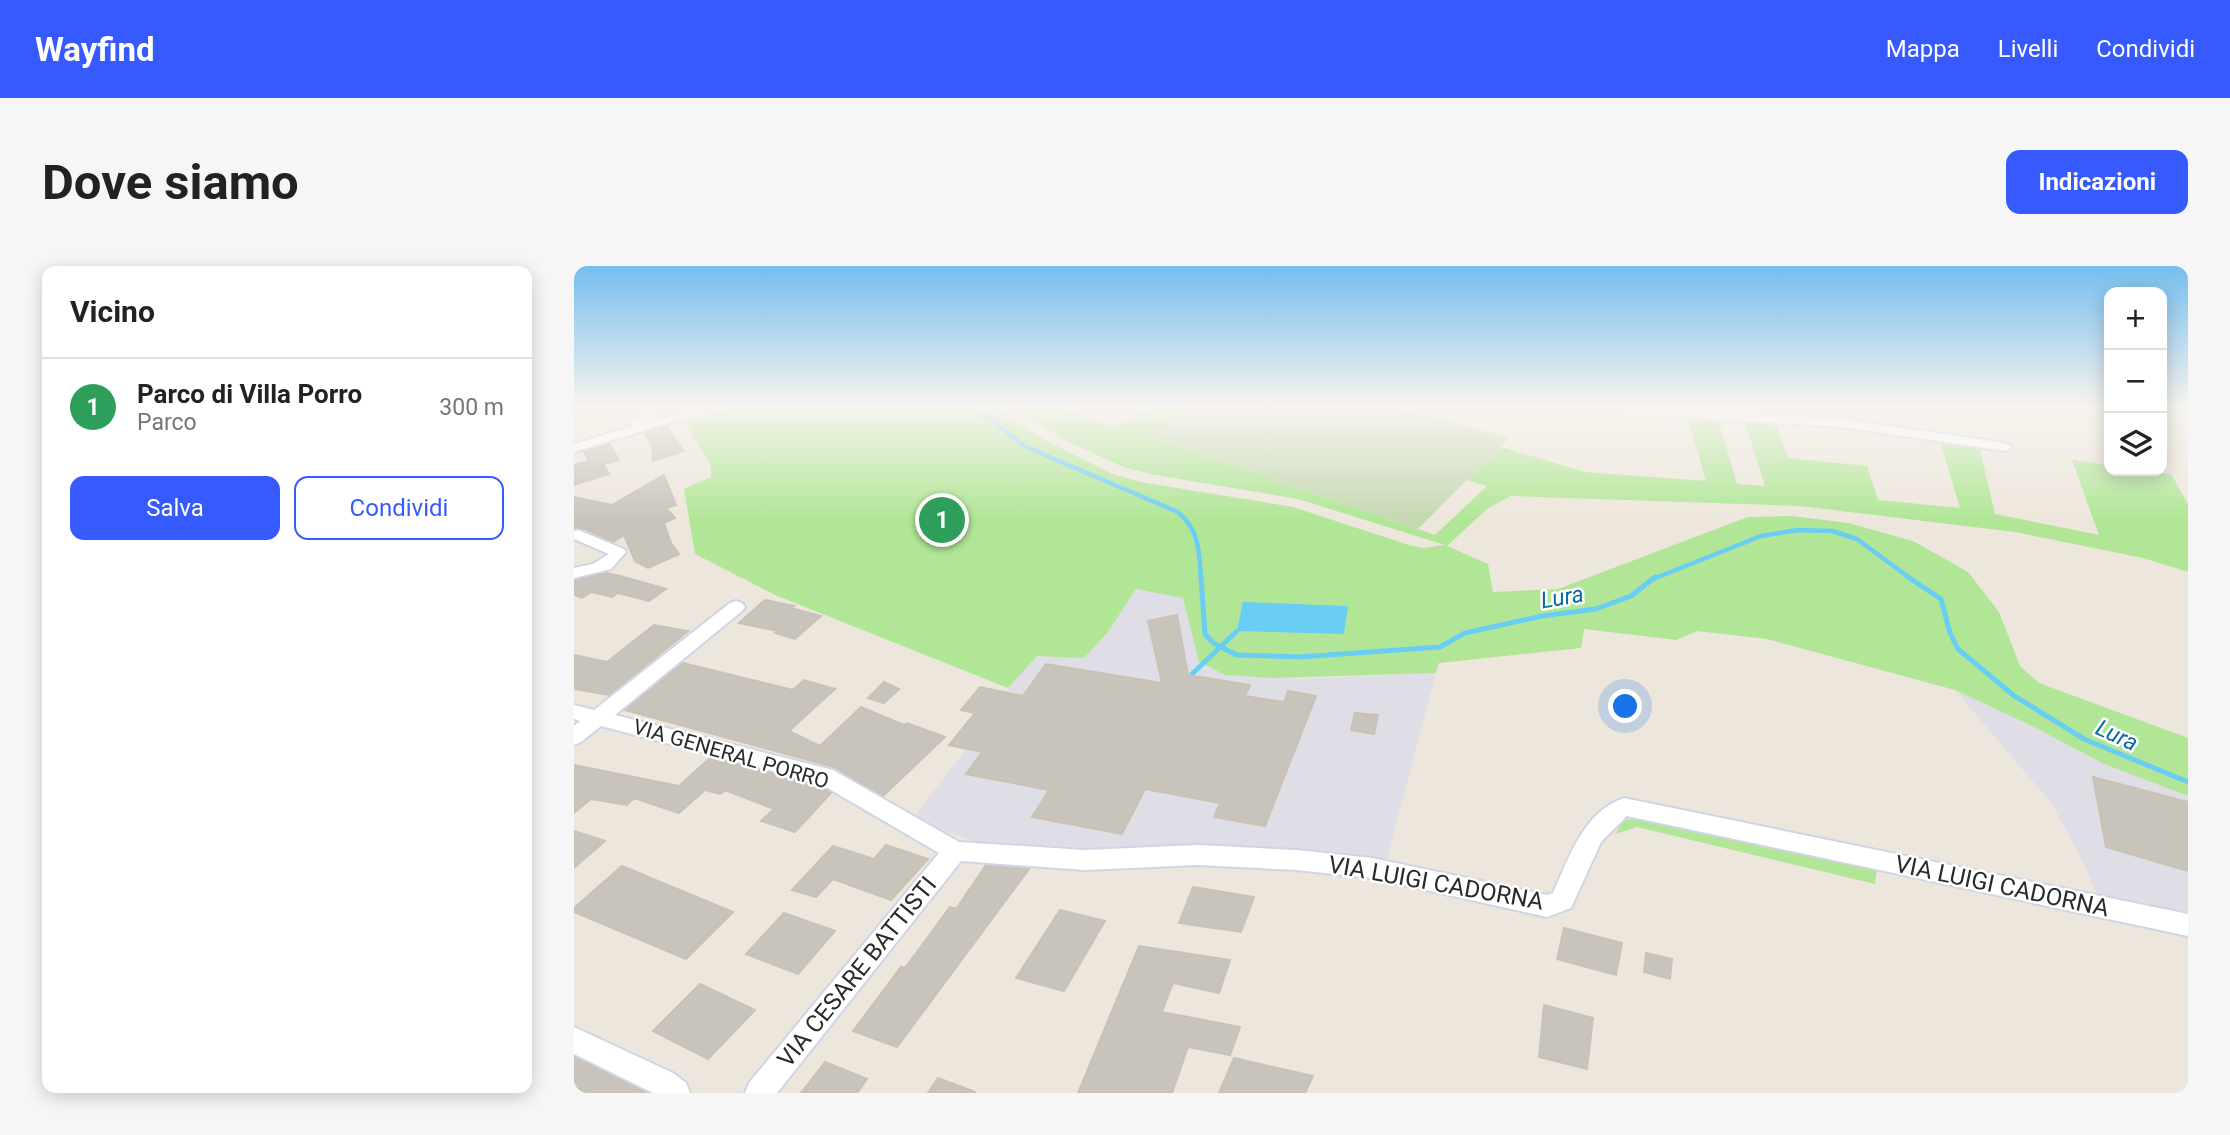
<!DOCTYPE html>
<html lang="it">
<head>
<meta charset="utf-8">
<style>
	body { margin:0; font-family:Roboto,sans-serif; background:#f6f6f6; color:#222 }
	.controls { position:absolute; right:21px; top:21px; display:grid; overflow:hidden; border-radius:14px; box-shadow:0 4px 18px #0003 }
	.controls button { width:63px; height:63px; display:grid; place-items:center; padding:0; border:0; border-bottom:2px solid #e0e0e0; background:#fff; color:#222; font:35px sans-serif }
	.you { position:absolute; left:1052px; top:441px; width:24px; height:24px; margin:-18px; border:5px solid #fff; border-radius:50%; background:#1a73e8; box-shadow:0 0 0 10px #1a73e833 }
	.badge { display:grid; place-items:center; width:46px; height:46px; border-radius:50%; background:#375aff; color:#fff; font-size:23px; font-weight:700 }
	.pin { position:absolute; translate:-50% -50%; border:4px solid #fff; box-shadow:0 2px 7px #0006 }
	.list { margin:0; padding:0; list-style:none }
	h2 { display:flex; justify-content:space-between; align-items:center; height:91px; margin:0; padding:0 28px; font-size:30px }
	h2 small { font-size:23px; font-weight:400; color:#767676 }
	.list li { display:grid; grid-template-columns:46px 1fr auto; gap:21px; align-items:center; box-sizing:border-box; height:98px; padding:0 28px; border-top:2px solid #e0e0e0 }
	.list b { display:block; font-size:26px; white-space:nowrap }
	.list p { margin:0; font-size:23px; white-space:nowrap; color:#767676 }
	.list em { font-size:23px; font-style:normal; color:#767676 }
	.actions { display:flex; gap:14px; padding:21px 28px }
	.actions a { flex:1; padding:16px 0; border:2px solid #375aff; border-radius:14px; text-align:center; font-size:24px; color:#375aff }
	.actions .main { background:#375aff; color:#fff }
	.icon { flex:none; width:38px; height:38px; fill:none; stroke:currentColor; stroke-width:2; stroke-linecap:round; stroke-linejoin:round }
	.map { position:relative; flex:none; width:1614px; height:827px; overflow:hidden; border-radius:14px }
	header { display:flex; align-items:center; gap:42px; box-sizing:border-box; height:98px; padding:0 35px; background:#375aff; color:#fff }
	header strong { font-size:33px }
	nav { display:flex; gap:38px; margin-inline-start:auto; font-size:24px }
	.intro { display:flex; align-items:center; justify-content:space-between; box-sizing:border-box; height:168px; padding:0 42px }
	h1 { margin:0; font-size:49px }
	.button { padding:18px 32px; border-radius:14px; background:#375aff; color:#fff; font-size:24px; font-weight:700 }
	main { display:flex; gap:42px; padding:0 42px }
	aside { flex:1; background:#fff; border-radius:14px; box-shadow:0 4px 18px #0003 }
	.map>svg:first-child { display:block }
	.industrial { fill:#dfdde5 }
	.green { fill:#b0e696 }
	.cemetery { fill:#c4d8b2 }
	.water { fill:#6acef4 }
	.lines { fill:none; stroke-linecap:round; stroke-linejoin:round }
	.stream-far1 { stroke:#6acef4; stroke-width:4.5 }
	.stream { stroke:#6acef4; stroke-width:5 }
	.building { fill:#c8c3bb; stroke:#c9c2b5; stroke-width:2 }
	.minor-casing { stroke:#d1d4e4; stroke-width:4 }
	.minor { fill:#fff; fill-rule:evenodd }
	.labels { text-anchor:middle; stroke-width:5; stroke-linejoin:round; paint-order:stroke }
	.street-label { font-size:21px; fill:#2a2a2a; stroke:#fff }
	.water-label { font-size:23px; font-style:italic; fill:#086ba1; stroke:#fff }
	.near-street-label { font-size:24px; fill:#2a2a2a; stroke:#fff }
</style>
</head>
<body>
<header>
<strong>Wayfind</strong>
<nav><a>Mappa</a><a>Livelli</a><a>Condividi</a></nav>
</header>
<div class="intro"><h1>Dove siamo</h1><a class="button">Indicazioni</a></div>
<main>
<aside>
<h2>Vicino<small></small></h2>
<ul class="list">
<li><span class="badge" style="background:#2e9e5b">1</span><div><b>Parco di Villa Porro</b><p>Parco</p></div><em>300 m</em></li>
</ul>
<div class="actions"><a class="main">Salva</a><a>Condividi</a></div>
</aside>
<div class="map">
<svg width="1614" height="827" viewBox="0 0 1614 827">
	<rect width="100%" height="100%" fill="#ede6dc"/>
	<g class="industrial">
		<path d="M562,323l47,9 16,64 26,13 75,4 136,-6 -50,189 -409,-20 -65,-23 98,-126 -2,-5 29,-33 47,2 24,-25z"/>
		<path d="M1381,424l75,35 74,39 84,32v143l-35,-12 -47,-11 -21,-50 -33,-62z"/>
	</g>
	<g class="green">
		<path d="M168,139h251l48,33 69,35 31,9 152,25 116,38 14,3 22,-3 -147,-46 -148,-25 -27,-7 -62,-29 -51,-33h41l64,22c26,-15 48,-30 79,-19l-45,28 286,99 52,-49 -20,-6 34,-33 84,25 121,9 -20,-68 31,2 20,69 28,2 -22,-69 31,2 14,39 79,8 11,34 82,8 -21,-70 40,8 16,68 104,21 -27,-75 37,5v6l62,3 17,30v68l-45,-14 -128,-26 -215,-26 -289,-10 -23,12 -41,38 41,18 5,28 65,-3 190,-72 44,-1 56,7 65,18 55,31 31,40 21,54 19,17 149,55v58l-84,-32 -74,-39 -75,-35 -188,-51 -70,-8 -21,9 -92,-11 -3,19 -142,15 -3,10 -162,5 -49,-3 -26,-13 -16,-64 -47,-9 -28,43 -24,26 -47,-2 -29,32 -233,-93 -80,-41 -11,-65 27,-12v-11l-26,-44z"/>
		<path d="M1071,552l232,49 -2,17 -238,-57 -22,7 9,-14z"/>
	</g>
	<path class="cemetery" d="M624,139h188l123,33 -91,91 -270,-93z"/>
	<path class="water" d="M669,336l105,4 -4,28 -107,-3z"/>
	<g class="lines">
		<g class="stream-far1">
			<path d="M398,139l52,41 154,66c22,19 21,40 23,67"/>
			<path d="M1079,313l108,-43 37,-6 34,1 25,8 54,40"/>
		</g>
		<g class="stream">
			<path d="M627,311l4,57 8,9 24,12 63,2 140,-10 25,-14 77,-17 54,-7 35,-13 24,-19"/>
			<path d="M1334,311l33,22 9,34 8,16 55,46 71,44 104,43"/>
			<path d="M618,408l45,-43"/>
		</g>
	</g>
	<g class="building">
		<path d="M92,160l18,25 -31,10 -1,-16 -8,-12z"/>
		<path d="M35,178l10,16 -16,4 6,10 -35,11v-20l15,-4 -5,-9z"/>
		<path d="M90,209l12,30 -10,3 9,10 -11,5 7,20 8,11 -31,14 -13,-7 -11,-26 -11,7 -28,-13 -11,-1v-31l38,8z"/>
		<path d="M32,307l14,3 46,13 -17,12 -31,-8 -6,4 -21,-5 -9,6 -8,-3v-15z"/>
		<path d="M191,334l29,6 -3,2 30,8 -26,23 -20,-6 3,-2 -39,-8z"/>
		<path d="M603,349l11,60 62,10 -5,11 39,6 4,-11 28,5 -51,130 -51,-9 6,-14 -75,-14 -23,45 -90,-17 17,-27 -83,-16 16,-22 -33,-7 26,-32 -14,-3 19,-23 43,9 23,-32 116,19 -14,-62z"/>
		<path d="M80,359l34,6 -79,64 -35,-6v-34l33,7z"/>
		<path d="M109,397l110,27 11,-10 31,9 -46,42 31,15 41,-39 43,18 3,-2 38,14 -62,59 -49,-29 -209,-57z"/>
		<path d="M310,416l15,7 -15,14 -16,-5z"/>
		<path d="M781,447l23,2 -4,19 -23,-4z"/>
		<path d="M137,491l107,28 13,8 -36,39 -34,-11 13,-12 -49,-19 -5,4 -15,-4 -26,23 -45,-15 -7,7 -36,-6 -17,14v-48l105,21z"/>
		<path d="M1519,511l95,25v69l-82,-24z"/>
		<path d="M0,565l31,10 -31,27z"/>
		<path d="M312,579l42,14 -37,41 -58,-21 -17,18 -24,-7 41,-44 41,13z"/>
		<path d="M412,599l43,4 -132,178 -44,-16 48,-64 4,1 45,-61 6,2z"/>
		<path d="M48,600l111,46 -47,47 -112,-47v-4z"/>
		<path d="M619,621l61,10 -13,35 -62,-9z"/>
		<path d="M486,644l45,11 -41,70 -48,-13z"/>
		<path d="M210,647l51,18 -37,43 -52,-20z"/>
		<path d="M990,662l58,15 -6,32 -59,-16z"/>
		<path d="M565,680l91,14 -11,33 -46,-10 -11,29 78,15 -10,28 -42,-8 -16,46h-94z"/>
		<path d="M1072,687l26,6 -2,20 -26,-7z"/>
		<path d="M126,718l55,26 -47,49 -55,-28z"/>
		<path d="M970,739l49,13 -6,51 -48,-12z"/>
		<path d="M0,791l71,35 2,1h-73z"/>
		<path d="M660,792l17,4 62,14 -8,17h-86z"/>
		<path d="M251,796l42,17 -10,14h-56z"/>
		<path d="M364,812l37,14v1h-47z"/>
	</g>
	<g class="lines">
		<g class="minor-casing">
			<g id="minor">
				<path d="M66,139h14l5,14 47,-14h21l-153,47v-8l59,-18 -5,-3 17,-7z"/>
				<path d="M983,139h67l217,14 164,24 7,4 -7,4 -164,-24 -277,-18z"/>
				<path d="M4,264l46,19 2,3 -15,17 -37,9v-10l19,-4 16,-10 -35,-15v-8z"/>
				<path d="M162,335l6,2 3,4 -3,4 -127,104 218,55 126,72 126,8 113,-5 98,5 76,8 175,37 6,-2c16,-35 30,-81 71,-95l564,116v22l-561,-120 -26,26 -30,66 -24,9 -175,-39 -76,-8 -98,-5 -113,5 -124,-9 -184,232h-32l4,-10 190,-230 -120,-70 -218,-57 -20,16 -7,3v-19l6,-5 -6,-2v-14l20,5 136,-107z"/>
				<path d="M0,761l99,46 13,10 4,10h-37l-79,-39z"/>
			</g>
		</g>
		<use href="#minor" class="minor"/>
	</g>
	<linearGradient id="sky" x2="0" y2="1"><stop stop-color="#75beed"/><stop offset="0.55" stop-color="#f7f4ef"/><stop offset="1" stop-color="#f7f4ef" stop-opacity="0"/></linearGradient>
	<rect width="1614" height="255" fill="url(#sky)"/>
	<g class="labels">
		<g class="street-label">
			<text transform="translate(157 488) rotate(16)" y="7">VIA GENERAL PORRO</text>
		</g>
		<g class="water-label">
			<text transform="translate(988 331) rotate(-10)" y="8">Lura</text>
			<text transform="translate(1543 469) rotate(25)" y="8">Lura</text>
		</g>
		<g class="near-street-label">
			<text transform="translate(862 617) rotate(10)" y="8">VIA LUIGI CADORNA</text>
			<text transform="translate(1428 620) rotate(12)" y="8">VIA LUIGI CADORNA</text>
			<text transform="translate(283 706) rotate(-51)" y="8">VIA CESARE BATTISTI</text>
		</g>
	</g>
</svg>
<div class="controls">
<button>+</button>
<button>−</button>
<button><svg class="icon" aria-label="layers" viewBox="0 0 24 24"><path d="M12 4l9 5-9 5-9-5zM3 14l9 5 9-5"/></svg></button>
</div>
<div class="you"></div>
<div class="pin badge" style="left:368px;top:254px;background:#2e9e5b">1</div>
</div>
</main>
</body>
</html>
